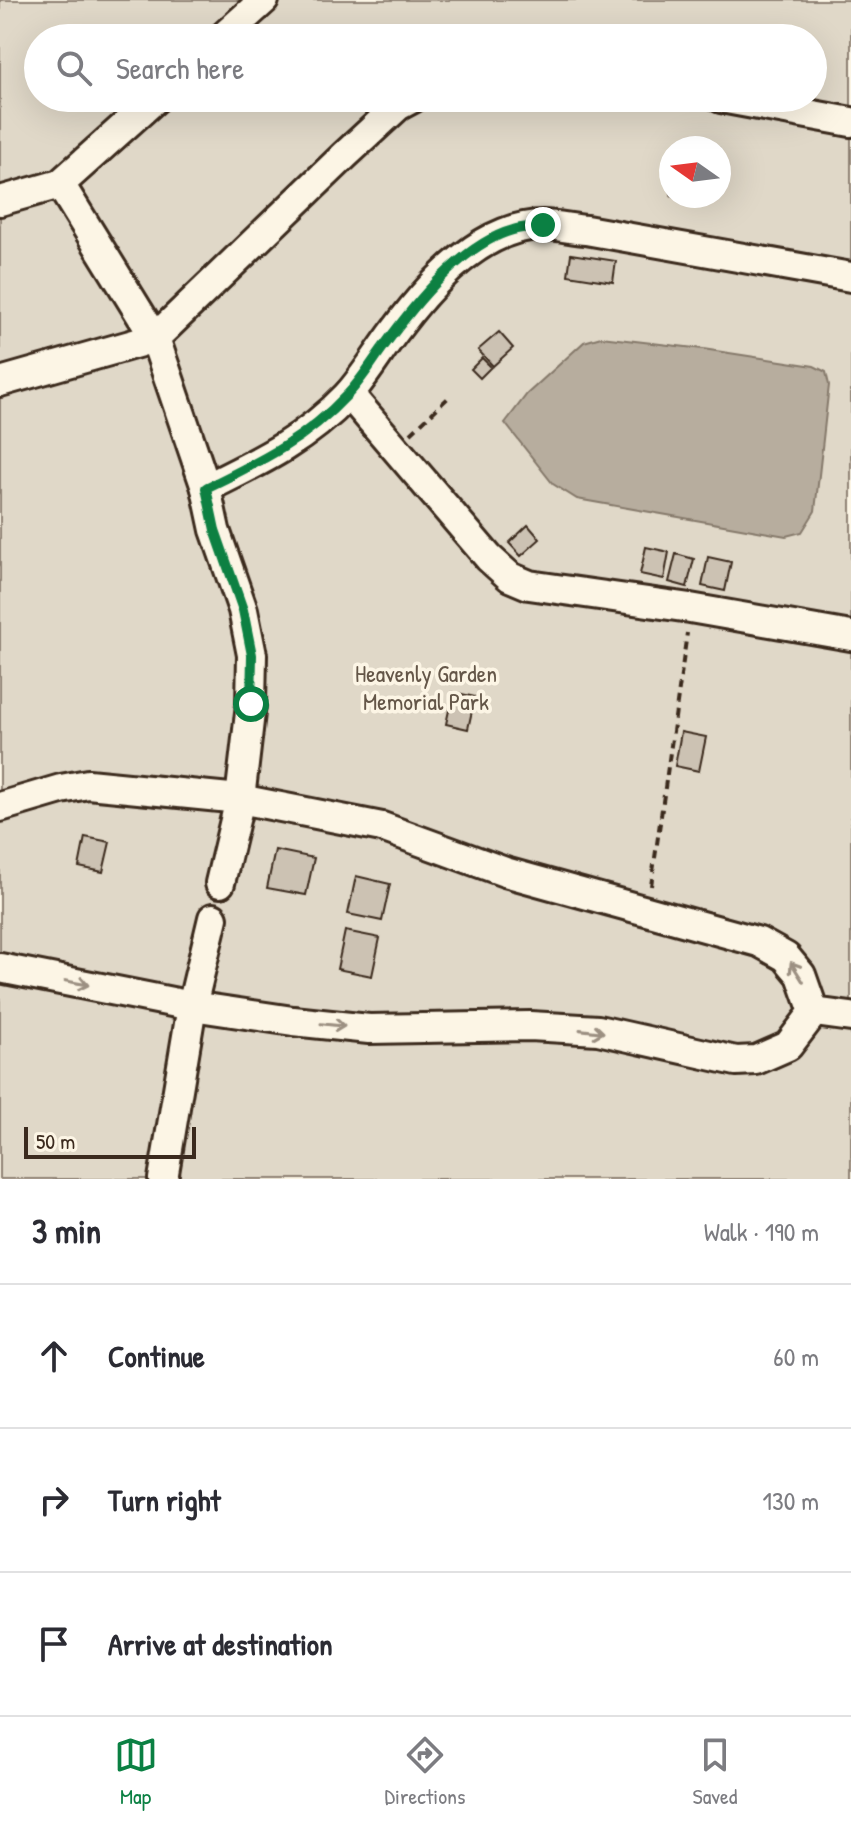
<!DOCTYPE html>
<html lang="en">
<head>
<meta charset="utf-8">
<style>
	body { margin:0; font-family:"Patrick Hand",sans-serif; background:#f2f2f3; color:#2b2b33 }
	.compass { position:absolute; left:659px; top:136px; width:72px; height:72px; border-radius:50%; background:#fff; box-shadow:0 8px 32px #0002; rotate:284deg }
	.scale { position:absolute; left:24px; bottom:20px; width:172px; box-sizing:border-box; padding-left:8px; border:4px solid #3b2a1e; border-top:0; font-size:22px; line-height:28px; white-space:nowrap; color:#3b2a1e; -webkit-text-stroke:6px #fcf5e5; paint-order:stroke }
	.stop { position:absolute; width:24px; height:24px; margin:-18px; border:6px solid #0b8043; border-radius:50%; background:#fff }
	.stop.end { background:#0b8043; border-color:#fff; box-shadow:0 2px 8px #0008 }
	.list { margin:0; padding:0; list-style:none }
	h2 { display:flex; justify-content:space-between; align-items:center; height:104px; margin:0; padding:0 32px; font-size:34px }
	h2 small { font-size:26px; font-weight:400; color:#7c7c81 }
	.list li { display:grid; grid-template-columns:52px 1fr auto; gap:24px; align-items:center; box-sizing:border-box; height:144px; padding:0 32px; border-top:2px solid #e1e1e2 }
	.list b { display:block; font-size:30px; white-space:nowrap }
	.list em { font-size:26px; font-style:normal; color:#7c7c81 }
	.icon { flex:none; width:44px; height:44px; fill:none; stroke:currentColor; stroke-width:2; stroke-linecap:round; stroke-linejoin:round }
	.map { position:relative; flex:none; width:851px; height:1179px; overflow:hidden }
	.search { position:absolute; background:#fff; box-shadow:0 8px 32px #0002; left:24px; right:24px; top:24px; height:88px; display:flex; align-items:center; gap:20px; box-sizing:border-box; padding:0 28px; border-radius:44px; color:#7c7c81; font-size:30px }
	.sheet { height:536px; background:#fff }
	nav { display:flex; justify-content:space-around; align-items:center; box-sizing:border-box; height:112px; border-top:2px solid #e1e1e2; background:#fff; font-size:22px; color:#7c7c81 }
	nav a { display:grid; justify-items:center; gap:4px }
	nav .on { color:#0b8043 }
	.map>svg:first-child { display:block }
	.green { fill:#e0d8c8; stroke:#8e8173; stroke-width:2; fill-rule:evenodd }
	.water { fill:#b7ad9e; stroke:#85796b; stroke-width:2 }
	.building { fill:#ccc2b3; stroke:#3b2a1e; stroke-width:2 }
	.lines { fill:none; stroke-linecap:round; stroke-linejoin:round }
	.minor-casing { stroke:#3b2a1e; stroke-width:34 }
	.path { stroke:#3b2a1e; stroke-width:4; stroke-dasharray:8 6; stroke-linecap:butt }
	.minor { stroke:#fcf5e5; stroke-width:28 }
	.oneway { stroke:#9c9082 }
	.route { stroke:#0b8043; stroke-width:10 }
	.labels { text-anchor:middle; stroke-width:7; stroke-linejoin:round; paint-order:stroke }
	.park-label { font-size:24px; fill:#645648; stroke:#fcf5e5 }
</style>
</head>
<body>
<div class="map">
<svg width="851" height="1179" viewBox="0 0 851 1179">
	<rect width="100%" height="100%" fill="#fcf5e5"/>
	<filter id="ink" filterUnits="userSpaceOnUse"><feTurbulence type="fractalNoise" baseFrequency=".0125" numOctaves="2"/><feDisplacementMap in="SourceGraphic" scale="16" xChannelSelector="R" yChannelSelector="G"/><feConvolveMatrix kernelMatrix="1 2 1 2 8 2 1 2 1" color-interpolation-filters="sRGB"/></filter>
	<g filter="url(#ink)">
		<path class="green" d="M0,0h851v1179h-851zM38,38h775v60h-775zM671,148h48v48h-48z"/>
		<path class="water" d="M601,337l102,12 111,17 12,6 3,13 -14,126 -13,21 -16,4 -209,-37 -24,-15 -48,-61 22,-29 57,-52z"/>
		<g class="building">
			<path d="M571,254l45,7 -3,21 -45,-7z"/>
			<path d="M499,332l14,16 -20,18 -15,-16z"/>
			<path d="M482,358l9,9 -11,11 -9,-9z"/>
			<path d="M528,525l12,14 -19,17 -12,-13z"/>
			<path d="M646,547l23,5 -5,27 -24,-5z"/>
			<path d="M676,554l18,5 -7,28 -18,-5z"/>
			<path d="M708,557l23,5 -6,29 -23,-5z"/>
			<path d="M453,692l22,5 -7,32 -22,-5z"/>
			<path d="M681,732l25,5 -7,34 -24,-5z"/>
			<path d="M85,837l25,5 -7,30 -24,-5z"/>
			<path d="M275,850l39,8 -8,37 -39,-7z"/>
			<path d="M356,876l34,8 -8,37 -34,-7z"/>
			<path d="M345,931l35,7 -8,38 -35,-7z"/>
		</g>
		<g class="lines">
			<g class="minor-casing">
				<g id="minor">
					<path d="M222,38l42,-38"/>
					<path d="M721,98l130,24"/>
					<path d="M60,184l95,154 51,150 9,42 28,80 9,45 -1,49 -11,95 -20,84"/>
					<path d="M0,201l60,-17 96,-86"/>
					<path d="M0,382l155,-44 190,-183 53,-49 15,-8"/>
					<path d="M349,394l140,164 21,19 19,8 161,23 161,28"/>
					<path d="M206,488c55,-27 99,-48 142,-93 17,-19 31,-43 47,-64 33,-45 87,-106 148,-106 14,0 29,4 43,5l265,47"/>
					<path d="M0,807l61,-18 27,-5 152,15 142,28 123,45 254,70 27,15 15,18 13,37 -26,34 -32,14 -20,1 -138,-31 -68,-4 -161,3 -76,-8 -101,-15 -192,-38"/>
					<path d="M814,1012l37,5"/>
					<path d="M163,1179l29,-173 21,-88"/>
				</g>
			</g>
			<g class="path">
				<path d="M411,433l39,-37"/>
				<path d="M651,886l36,-253"/>
			</g>
			<use href="#minor" class="minor"/>
		</g>
		<defs><path id="oneway-shaft" d="M-6 0H5M1.5-3L5.5 0L1.5 3" fill="none" stroke-width="1.6" stroke-linecap="round" stroke-linejoin="round" transform="scale(2)"/></defs>
		<g class="oneway">
			<use href="#oneway-shaft" transform="translate(797 972) rotate(-122)"/>
			<use href="#oneway-shaft" transform="translate(77 983) rotate(11)"/>
			<use href="#oneway-shaft" transform="translate(333 1025) rotate(6)"/>
			<use href="#oneway-shaft" transform="translate(592 1031) rotate(7)"/>
		</g>
	</g>
	<g class="lines" filter="url(#ink)">
		<path class="route" d="M251,704l1,-49 -9,-45 -28,-80 -9,-42c55,-27 99,-48 141,-93 14,-14 25,-33 37,-49 30,-41 78,-102 129,-116 9,-3 20,-3 30,-5"/>
	</g>
	<g class="labels">
		<g class="park-label">
			<text x="426" y="682">Heavenly Garden<tspan x="426" dy="28">Memorial Park</tspan></text>
		</g>
	</g>
</svg>
<svg class="compass" viewBox="-18 -18 36 36"><path d="M0-13l5 13h-10z" fill="#e53935"/><path d="M0 13l5-13h-10z" fill="#7c7c81"/></svg>
<div class="scale">50 m</div>
<div class="stop" style="left:251px;top:704px"></div>
<div class="stop end" style="left:543px;top:225px"></div>
<div class="search"><svg class="icon" aria-label="search" viewBox="0 0 24 24"><circle cx="10" cy="10" r="6"/><path d="M15 15l6 6"/></svg>Search here</div>
</div>
<section class="sheet">
<h2>3 min<small>Walk · 190 m</small></h2>
<ul class="list">
<li><svg class="icon" aria-label="ahead" viewBox="0 0 24 24"><path d="M12 20V5M6 11l6-6 6 6"/></svg><div><b>Continue</b></div><em>60 m</em></li>
<li><svg class="icon" aria-label="right" viewBox="0 0 24 24"><path d="M7 20v-9h11M14 6l5 5-5 5"/></svg><div><b>Turn right</b></div><em>130 m</em></li>
<li><svg class="icon" aria-label="arrive" viewBox="0 0 24 24"><path d="M6 21V4h12l-3 4 3 4H6"/></svg><div><b>Arrive at destination</b></div></li>
</ul>
</section>
<nav>
<a class="on"><svg class="icon" aria-label="map" viewBox="0 0 24 24"><path d="M3 6l6-2 6 2 6-2v14l-6 2-6-2-6 2zM9 4v14M15 6v14"/></svg>Map</a>
<a><svg class="icon" aria-label="directions" viewBox="0 0 24 24"><path d="M12 3l9 9-9 9-9-9zM9 14v-3h6M13 9l2 2-2 2"/></svg>Directions</a>
<a><svg class="icon" aria-label="saved" viewBox="0 0 24 24"><path d="M7 4h10v16l-5-4-5 4z"/></svg>Saved</a>
</nav>
</body>
</html>
